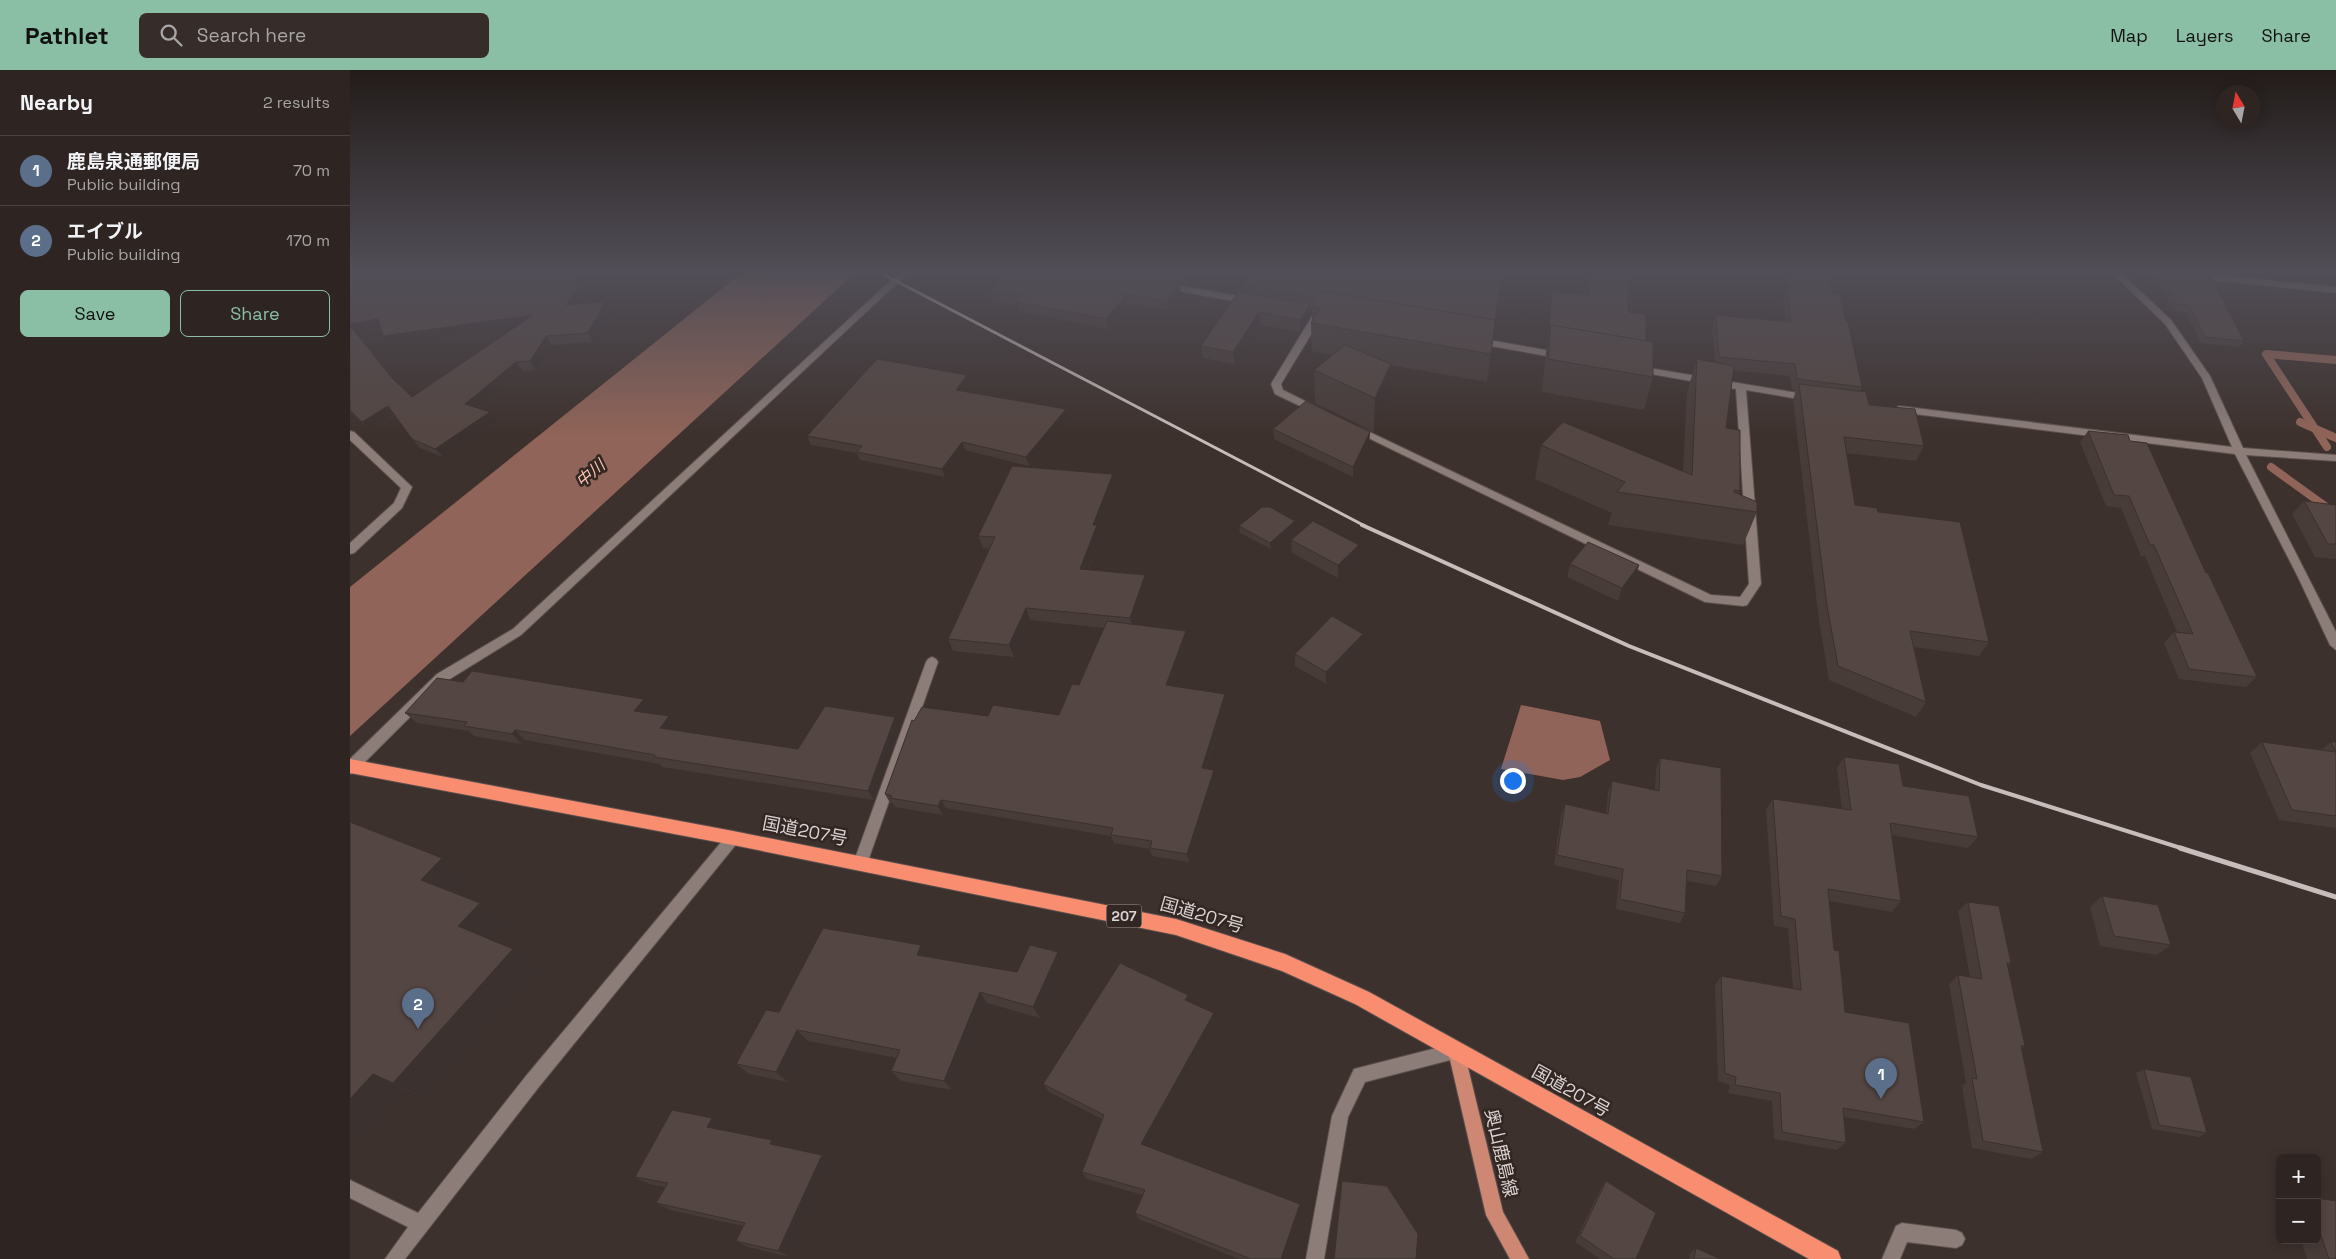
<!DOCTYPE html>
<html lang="en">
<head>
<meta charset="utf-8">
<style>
	body { margin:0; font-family:"Space Grotesk","Noto Sans JP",sans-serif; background:#362d2a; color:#f1f3f6 }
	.controls { position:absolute; right:15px; bottom:15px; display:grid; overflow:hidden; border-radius:8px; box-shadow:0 2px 12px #0003 }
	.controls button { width:45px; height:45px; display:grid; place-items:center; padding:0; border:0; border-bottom:1px solid #494240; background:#2e2522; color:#f1f3f6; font:25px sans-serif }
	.compass { position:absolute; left:1866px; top:15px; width:45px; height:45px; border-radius:50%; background:#2e2522; box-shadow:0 2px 12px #0003; rotate:350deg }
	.you { position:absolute; left:1162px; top:710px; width:18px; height:18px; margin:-12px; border:4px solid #fff; border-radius:50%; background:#1a73e8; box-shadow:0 0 0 8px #1a73e833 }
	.badge { display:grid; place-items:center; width:32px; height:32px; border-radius:50%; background:#8abfa5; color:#fff; font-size:16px; font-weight:700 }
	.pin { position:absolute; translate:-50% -41px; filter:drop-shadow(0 1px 2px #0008) }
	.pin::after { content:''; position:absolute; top:26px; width:18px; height:15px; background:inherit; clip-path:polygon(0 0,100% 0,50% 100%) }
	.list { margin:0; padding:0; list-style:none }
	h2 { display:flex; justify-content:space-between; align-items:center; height:65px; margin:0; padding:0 20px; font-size:21px }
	h2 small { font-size:16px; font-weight:400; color:#a7a5a5 }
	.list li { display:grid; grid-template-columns:32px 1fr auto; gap:15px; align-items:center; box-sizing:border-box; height:70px; padding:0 20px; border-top:1px solid #494240 }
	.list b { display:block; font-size:19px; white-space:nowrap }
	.list p { margin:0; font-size:16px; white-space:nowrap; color:#a7a5a5 }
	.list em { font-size:16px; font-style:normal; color:#a7a5a5 }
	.actions { display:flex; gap:10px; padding:15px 20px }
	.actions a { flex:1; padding:11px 0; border:1px solid #8abfa5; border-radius:8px; text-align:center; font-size:18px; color:#8abfa5 }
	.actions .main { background:#8abfa5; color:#111 }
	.icon { flex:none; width:28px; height:28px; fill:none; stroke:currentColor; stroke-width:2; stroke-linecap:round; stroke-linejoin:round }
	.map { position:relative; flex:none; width:1986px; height:1189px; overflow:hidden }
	header { display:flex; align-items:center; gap:30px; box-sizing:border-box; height:70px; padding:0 25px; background:#8abfa5; color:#111 }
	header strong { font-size:24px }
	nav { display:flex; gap:28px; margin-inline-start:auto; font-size:18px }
	.search { width:350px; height:45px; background:#362d2a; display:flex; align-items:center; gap:12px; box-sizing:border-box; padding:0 18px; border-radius:8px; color:#a7a5a5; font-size:19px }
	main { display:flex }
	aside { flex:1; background:#2e2522 }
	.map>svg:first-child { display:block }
	.water { fill:#906458 }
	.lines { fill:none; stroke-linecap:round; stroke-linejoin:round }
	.stream { stroke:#906458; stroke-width:8 }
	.minor-casing { stroke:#5b504d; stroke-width:2 }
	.major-casing { stroke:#5b504d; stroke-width:2 }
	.highway-casing { stroke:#5b504d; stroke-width:2 }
	.minor { fill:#8c7d79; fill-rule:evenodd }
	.major { fill:#cd8773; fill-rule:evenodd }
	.highway { fill:#f98d6f; fill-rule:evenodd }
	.rail-far2 { stroke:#c7bebc; stroke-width:3 }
	.rail-far1 { stroke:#c7bebc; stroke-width:4 }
	.rail { stroke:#c7bebc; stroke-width:5 }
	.wall { fill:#483c39; fill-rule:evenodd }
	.shaded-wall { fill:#3b312e }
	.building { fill:#544642; stroke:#3b312e }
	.labels { text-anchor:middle; stroke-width:5; stroke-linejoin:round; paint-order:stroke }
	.shield { fill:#332723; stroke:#a99f9d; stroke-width:1 }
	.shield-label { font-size:14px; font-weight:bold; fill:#dbd3d1 }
	.water-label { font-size:16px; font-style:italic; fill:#fec3b3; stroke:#332723 }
	.near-street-label { font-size:18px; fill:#dbd3d1; stroke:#332723 }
</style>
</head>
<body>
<header>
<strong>Pathlet</strong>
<div class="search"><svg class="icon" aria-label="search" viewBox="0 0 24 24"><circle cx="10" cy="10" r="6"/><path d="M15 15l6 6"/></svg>Search here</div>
<nav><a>Map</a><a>Layers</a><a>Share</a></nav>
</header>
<main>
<aside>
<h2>Nearby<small>2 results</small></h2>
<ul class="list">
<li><span class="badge" style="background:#5c6f8a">1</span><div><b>鹿島泉通郵便局</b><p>Public building</p></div><em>70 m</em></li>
<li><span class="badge" style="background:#5c6f8a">2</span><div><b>エイブル</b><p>Public building</p></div><em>170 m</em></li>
</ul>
<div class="actions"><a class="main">Save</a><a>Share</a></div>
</aside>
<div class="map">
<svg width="1986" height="1189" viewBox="0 0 1986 1189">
	<rect width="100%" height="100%" fill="#3d312d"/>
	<g class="water">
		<path d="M394,201h113l-507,465v-149z"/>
		<path d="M1171,635l79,16 10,39 -30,17 -17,3 -62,-11z"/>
	</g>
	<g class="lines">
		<g class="stream">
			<path d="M1950,352l36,16"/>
			<path d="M1977,377l-61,-93 70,6"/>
			<path d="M1921,397l65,47"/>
		</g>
		<g class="minor-casing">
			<g id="minor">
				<path d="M551,201h9l-389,364 -76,47 -90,90 -5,2v-15l87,-85 76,-45z"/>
				<path d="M1760,201h9l52,49 39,56 33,72 93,7v6l-90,-6 90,177v18l-6,-5 -32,-68 -63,-123 -336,-42 -5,-3 5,-3 333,41 -30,-69 -37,-54z"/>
				<path d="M1799,201h29l158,16v6l-183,-19z"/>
				<path d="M814,213l86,15 5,3 -5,3 -89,-16v-4z"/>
				<path d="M969,240l5,3 -43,71 2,6 38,19 1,2 -5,3 -42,-20 -4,-10 43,-71z"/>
				<path d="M1127,268l86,15 5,3 -5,3 -89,-16v-4z"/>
				<path d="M1287,296l173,29 5,3 -5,3 -64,-11 15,194 -14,21 -4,1 -38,-4 -355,-173 5,-3 4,1 352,168 29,2 9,-13 -13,-195 -102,-18 -2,-2z"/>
				<path d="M0,361l4,1 58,55 -10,21 -48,45 -4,1v-11l44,-40 7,-15 -51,-48z"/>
				<path d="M582,587l4,2 2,3 -71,202 -2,5 -5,1 -5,-1 -2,-5 73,-202 2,-3z"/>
				<path d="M383,762l5,2 2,4 -2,4 -200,246 -133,171h-20l23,-32 -58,-29v-18l68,33 108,-137 202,-242z"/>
				<path d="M1106,973l6,2 2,6 -2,6 -97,25 -17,35 -24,142h-18l26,-143 22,-47z"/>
				<path d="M1552,1153l54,7 6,3 3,6 -3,6 -6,3 -49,-6 -7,17h-18l14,-33z"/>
			</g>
		</g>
		<g class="major-casing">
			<path id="major" d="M1106,973l6,2 2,6 39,161 26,47h-19l-24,-44 -38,-164 2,-6z"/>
		</g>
		<g class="highway-casing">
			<path id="highway" d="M0,689l383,72 443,88 109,35 84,38 469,259 3,8h-32l-454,-255 -73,-33 -106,-36 -443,-90 -383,-72z"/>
		</g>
		<use href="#minor" class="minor"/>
		<use href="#major" class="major"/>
		<use href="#highway" class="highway"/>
		<path class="rail-far2" d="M527,201l488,255"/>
		<path class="rail-far1" d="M1012,455l267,121 352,139 203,64"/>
		<path class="rail" d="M1830,778l156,49"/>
	</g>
	<g class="wall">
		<path d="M0,201l239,6 -7,12 2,3 -7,12 28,-2 5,9 -17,31 -42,3 -15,25 -14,1 -45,37 20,13 -54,36 -23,-9 -8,-9 -17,-24 -25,16 -20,-20zM165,257l-103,70 -18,-17 -38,-47 25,-5 9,16z"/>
		<path d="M753,201h105l-4,8 -10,-4 -7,11 -8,-2 2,10 -13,17 -40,-7 -20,25 -89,-17 -2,-7 -24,-4 -2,-10z"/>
		<path d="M1152,201l-15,111 -96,-17 -1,32 -16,35 -59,-29 -1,-33 19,-15 -21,-4 -1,-28 1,-2v-13l-2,-1v9l-10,16 -40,-7 -25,39 -32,-6 -2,-12 43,-53v-8l125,-9z"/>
		<path d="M1239,201h39v41l18,29 7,36 -9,33 -102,-18 10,-100 36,3z"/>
		<path d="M1435,201h43l5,23 13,27 16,66 -2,5 9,13 55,41 -8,15 -70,-8 9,52 23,7 111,130 -10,14 -65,-9 12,55 -10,15 -87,-37 -10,-59 -26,-222 3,-8 -4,-1 -2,-14 -57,-6 -7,58 14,63 -1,3 18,18 -14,33 -135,-20 4,-12 -77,-34 6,-34 142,26 4,-79 10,-33 18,3 -3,-36 4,-11 69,6 -2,-20 4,-11h1z"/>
		<path d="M1811,202l83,69 -5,6 -38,-4 -16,-31 -13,-2 -15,-32z"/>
		<path d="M617,305l3,8 -6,8 104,26 -39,49 -64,-16 -20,27 -85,-17 -3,-7 -46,-8 -4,-9z"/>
		<path d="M923,359l97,3 -1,10 -16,35 -79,-38z"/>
		<path d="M1738,361l42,10 76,132 51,104 -11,10 -67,-8 -15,-36 10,-11h3l-32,-76h-4l-20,-48 -15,-2 -26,-64z"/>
		<path d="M766,416l-18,45 2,7 -12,32 60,17 -13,37 52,16 -16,46 55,17 -20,66 9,10 -26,83 -37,-6 -2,-7 -36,-6 -3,-7 -165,-28 -3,7 -48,-8 -2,-4h-3l-5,-9 29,-73 74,-5 71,-1 20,-30 25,-57 -74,-8 -16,37 -61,-6 -5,-12 42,-90 -7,-1 -5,-12z"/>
		<path d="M1954,431l32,4v54l-21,-2 -23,-43z"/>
		<path d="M889,456l57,1 -25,22 -31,-16z"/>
		<path d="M941,470l68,18 -21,20 -46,-25z"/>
		<path d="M1220,494l69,1 -4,13 -17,23 -51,-24z"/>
		<path d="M1013,576l-37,38 -31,-18v-12z"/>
		<path d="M113,612l181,17 8,10 -3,4 28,13 -3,4 124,19 103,-22 -27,73 -212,-33 -2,-3 -135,-24 -3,4 -48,-8 -5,-5 -52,-8 -12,-10z"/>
		<path d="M1912,672l59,8 10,-8h5v86l-57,-8 -29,-67z"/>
		<path d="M1494,687l59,29 75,51 -10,11 -77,-13 10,66 -9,11 -63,-11 5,49 11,62 79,110 -10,7 -70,-12 2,26 -9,7 -63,-11 -2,-38 -44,-8 2,-8 -12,-4 -3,-96 6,-9 72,12 -5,-60 -14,-2 -8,-116 7,-11 69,10 -5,-41z"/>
		<path d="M1310,688l62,118 -6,10 -29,-5 -2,32 -5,10 -64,-14 3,-29 -65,-15 7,-50 4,-11 41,9 2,-21 4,-11 43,9 1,-21z"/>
		<path d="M92,788l27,21 -14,14 25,10 27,20 -16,17 49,28 -114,130 -19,-8 -46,51z"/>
		<path d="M1752,826l69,49 -14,10 -57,-9 -10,-39z"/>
		<path d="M1618,832l43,61 -3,3 17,80 -3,3 21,103 -12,7 -59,-11 -10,-62 4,-3 -17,-99 9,-9 12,2 -12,-66z"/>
		<path d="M580,887l87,15 47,-8 -24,54 -53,-15 -35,87 -51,-9 -10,-10 6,-13 -89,-17 -20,41 -39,-8 -13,-10 43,-52z"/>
		<path d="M840,932l26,20 -68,125 152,57 1,6 -17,49h-45l-100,-40 -4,-6 8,-18 -56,-16 -5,-7 20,-53 -53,-27 -6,-8z"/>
		<path d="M1794,999l63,64 -8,4 -47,-8 -16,-56z"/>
		<path d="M374,1056l-2,4 50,10 10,7 50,15 -42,95 -42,-10 -12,-6 7,-15 -73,-16 -14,-7 9,-16 -16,-3 -14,-7z"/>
		<path d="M1256,1111l30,78h-36l-25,-17 26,-54z"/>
		<path d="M1967,1128l19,61h-29l-6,-19h16z"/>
		<path d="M1346,1178l24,11h-31l1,-6z"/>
	</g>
	<g class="shaded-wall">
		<path d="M232,201h3l4,6 -7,12 2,3 -13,21 -5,-8 8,-21z"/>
		<path d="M839,201h4l1,4 -7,11 -2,-10z"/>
		<path d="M853,201h5l-4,8z"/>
		<path d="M829,214l2,10 -13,17 -1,-10z"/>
		<path d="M777,224l1,10 -20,25 -2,-10z"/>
		<path d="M255,232l5,9 -17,31 -5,-9z"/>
		<path d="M960,234v12l-10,16v-12z"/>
		<path d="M909,242l1,13 -25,39 -2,-12z"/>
		<path d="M183,245l5,9 -148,20 -7,-8z"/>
		<path d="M28,249l6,8 -34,7v-10z"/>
		<path d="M196,266l5,9 -15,25 -6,-9z"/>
		<path d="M166,292l6,9 -50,41 -7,-8z"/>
		<path d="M1041,294l-1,33 -16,35 1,-34z"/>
		<path d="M617,305l3,8 -11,15 -3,-8z"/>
		<path d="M38,336l7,8 -25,17 -8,-9z"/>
		<path d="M716,339l2,8 -39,49 -3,-9z"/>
		<path d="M140,342l7,9 -54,36 -8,-8z"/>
		<path d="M1020,362l-1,10 -16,35v-10z"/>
		<path d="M612,372l3,8 -20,27 -3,-8z"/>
		<path d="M763,404l3,12 -18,45 2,7 -17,43 -3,-12 13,-44z"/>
		<path d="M945,451l1,6 -25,22 -1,-6z"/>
		<path d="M1009,475v13l-21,20v-13z"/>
		<path d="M1289,495l-4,13 -17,23 4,-13z"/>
		<path d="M795,505l3,12 -15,43 -3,-12z"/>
		<path d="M676,538l4,12 -16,37 -5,-12z"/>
		<path d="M836,561l1,9 -19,54 -2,-9z"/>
		<path d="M1013,564v12l-37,38v-12z"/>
		<path d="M875,624l1,9 -23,74 -1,-9z"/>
		<path d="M294,629l8,10 -9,12 -9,-10z"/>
		<path d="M319,646l8,10 -8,12 -9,-10z"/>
		<path d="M545,647l6,10 -27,73 -6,-9z"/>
		<path d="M165,660l10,10 -3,4 -10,-10z"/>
		<path d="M864,700l1,9 -26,83 -2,-8z"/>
		<path d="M591,730l5,8 -3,7 -5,-9z"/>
		<path d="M92,788l27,21 -20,21 -28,-20z"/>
		<path d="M130,833l27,20 -21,23 -28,-20z"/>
		<path d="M571,875l9,12 -13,-2z"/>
		<path d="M163,879l27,19 -114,130 -33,-15z"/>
		<path d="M708,882l6,12 -24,54 -7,-11z"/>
		<path d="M630,922l7,11 -35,87 -8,-9z"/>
		<path d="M838,925l3,10 -6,-5z"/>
		<path d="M864,943l2,9 -71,130 -4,-8z"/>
		<path d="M447,960l11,11 -20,41 -12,-10z"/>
		<path d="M23,1004l34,16 -46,51 -11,-4v-38z"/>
		<path d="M362,1048l12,8 -5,9 -12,-8z"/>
		<path d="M422,1070l11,8 -13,-4z"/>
		<path d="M472,1085l10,7 -42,95 -12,-6z"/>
		<path d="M950,1134l1,6 -17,49h-3z"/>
	</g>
	<g class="building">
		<path d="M0,201h232l-8,13h5l-13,21 39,-3 -17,31 -42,3 -16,25 -14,1 -51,42 25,8 -55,37 -23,-10 -24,-33 -26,16 -12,-12v-81l2,-1 41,51 19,18 121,-82 -150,21 -5,-17 -28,5z"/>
		<path d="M659,201h93l77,13 -12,17 -40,-7 -21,25 -90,-17 5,-6 -30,-5z"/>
		<path d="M807,201h32l-4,5z"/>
		<path d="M903,201h87l29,5 12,-5h121l-8,57 1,-8 -174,-29 -3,7 -74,-13z"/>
		<path d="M1240,201h38v41l18,2v27l-95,-16 -3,17 4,-50 37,3z"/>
		<path d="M1441,201h37l5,23 7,1 6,26 2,1 14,65 -65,-8 -2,-15 -76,-7 -3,-42 75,7 -4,-32h6z"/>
		<path d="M1811,202l50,5 33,64 -39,-4 -16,-32 -13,-1z"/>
		<path d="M971,221l174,29 -4,34 -180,-31 9,-15 -8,-2z"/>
		<path d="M888,222l72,12 -10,16 -41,-8 -26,40 -32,-6z"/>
		<path d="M1201,255l102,17v35l-105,-18z"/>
		<path d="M995,275l46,19 -16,34 -61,-28z"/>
		<path d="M527,289l90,16 -11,15 110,19 -40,48 -64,-15 -20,27 -85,-17 5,-6 -55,-10z"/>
		<path d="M1347,289l37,7 -8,62 14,2v61l-6,-1v2l23,10v10l-140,-20 8,-10 -84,-37 22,-23 129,53z"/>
		<path d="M1449,314l67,8 3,13 46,4 9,37 -80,-9 11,68 22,3 1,4 82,10 29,120 -79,-11 16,71 -88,-36 -11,-60z"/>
		<path d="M956,331l64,31 -17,35 -80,-38z"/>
		<path d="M1738,361l40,4 2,6 17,2 59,130h2l49,104 -68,-8 -15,-37 19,2 -39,-89h-4l-21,-49 -15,-1z"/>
		<path d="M662,396l101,8 -20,51h4l-17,44 65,6 -15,43 -104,-10 -17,37 -61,-6 47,-102 -17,-1z"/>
		<path d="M1954,431l32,4v39h-8z"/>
		<path d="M912,437h8l25,14 -25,22 -31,-17z"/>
		<path d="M963,451l46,24 -21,20 -47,-25z"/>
		<path d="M1238,472l51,23 -17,23 -52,-24z"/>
		<path d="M982,546l31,18 -37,38 -31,-18z"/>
		<path d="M757,551l79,10 -20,54 59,9 -23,74 12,2 -27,84 -37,-6 2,-7 -41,-6 2,-7 -172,-28 -3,6 -48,-8 2,-2 -7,-2 27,-74 2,1 8,-14 66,9 5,-11 66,10 13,-31 7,1z"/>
		<path d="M122,601l172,28 -10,12 35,5 -9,12 138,21 27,-43 70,11 -27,74 -214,-34 1,-2 -140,-25 -3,4 -48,-8 3,-4 -62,-9 32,-35 26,4z"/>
		<path d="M1912,672l74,10v64l-44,-6z"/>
		<path d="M1981,672h5v10z"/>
		<path d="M1494,687l55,7 4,22 66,10 9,41 -88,-14 11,78 -73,-12 6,61 5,1 6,61 64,11 15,99 -81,-14 3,35 -64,-11 -2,-39 -45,-8 1,-8 -11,-4 -4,-97 80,14 -6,-71 -14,-3 -8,-117 78,11z"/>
		<path d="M1310,688l61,10 1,108 -35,-6 -2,43 -65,-14 3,-30 -66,-14 8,-51 43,10 4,-33 47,10z"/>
		<path d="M0,752l92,36 -21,22 59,23 -22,23 55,23 -120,134 -20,-9 -23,25z"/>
		<path d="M1752,826l56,9 13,40 -57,-9z"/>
		<path d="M1618,832l31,4 12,57h-4l18,83h-4l22,106 -60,-11 -11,-63 5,1 -19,-104 24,4z"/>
		<path d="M473,858l98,17 -4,10 100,17 13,-27 28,7 -25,55 -53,-15 -36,89 -53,-10 9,-21 -103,-20 -21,42 -40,-8 30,-54 13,2z"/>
		<path d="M770,893l68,32 -3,5 29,13 -73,131 159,60 -19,55h-30l-116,-46 10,-23 -63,-18 22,-57 -61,-31z"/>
		<path d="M1794,999l47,8 16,56 -48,-8z"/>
		<path d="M322,1040l40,8 -5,9 65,13 -2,4 52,11 -44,96 -42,-10 9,-18 -89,-20 12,-20 -33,-6z"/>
		<path d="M992,1111l45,5 31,48 -2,25h-82z"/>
		<path d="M1256,1111l50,32 -20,46h-22l-34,-23z"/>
		<path d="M1967,1128l19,3v58h-7l-12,-35z"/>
		<path d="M1346,1178l24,11h-26z"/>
	</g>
	<linearGradient id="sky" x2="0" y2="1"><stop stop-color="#221b19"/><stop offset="0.55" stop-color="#514e57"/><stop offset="1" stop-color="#514e57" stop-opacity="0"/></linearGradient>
	<rect width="1986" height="367" fill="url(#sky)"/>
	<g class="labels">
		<rect class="shield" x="756.5" y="834.5" width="35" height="23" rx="4"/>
		<g class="shield-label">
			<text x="774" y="851">207</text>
		</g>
		<g class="water-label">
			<text transform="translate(240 403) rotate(-40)" y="6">中川</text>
		</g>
		<g class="near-street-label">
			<text transform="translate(455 761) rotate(11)" y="6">国道207号</text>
			<text transform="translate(852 845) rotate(16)" y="6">国道207号</text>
			<text transform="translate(1221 1021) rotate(29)" y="6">国道207号</text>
			<text transform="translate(1151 1083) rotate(77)" y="6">奥山鹿島線</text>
		</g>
	</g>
</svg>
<div class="controls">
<button>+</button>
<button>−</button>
</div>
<svg class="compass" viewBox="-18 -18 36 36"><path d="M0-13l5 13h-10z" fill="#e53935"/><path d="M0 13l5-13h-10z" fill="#a7a5a5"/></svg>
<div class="you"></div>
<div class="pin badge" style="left:1531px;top:1029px;background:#5c6f8a">1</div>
<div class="pin badge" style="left:68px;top:959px;background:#5c6f8a">2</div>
</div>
</main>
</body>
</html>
